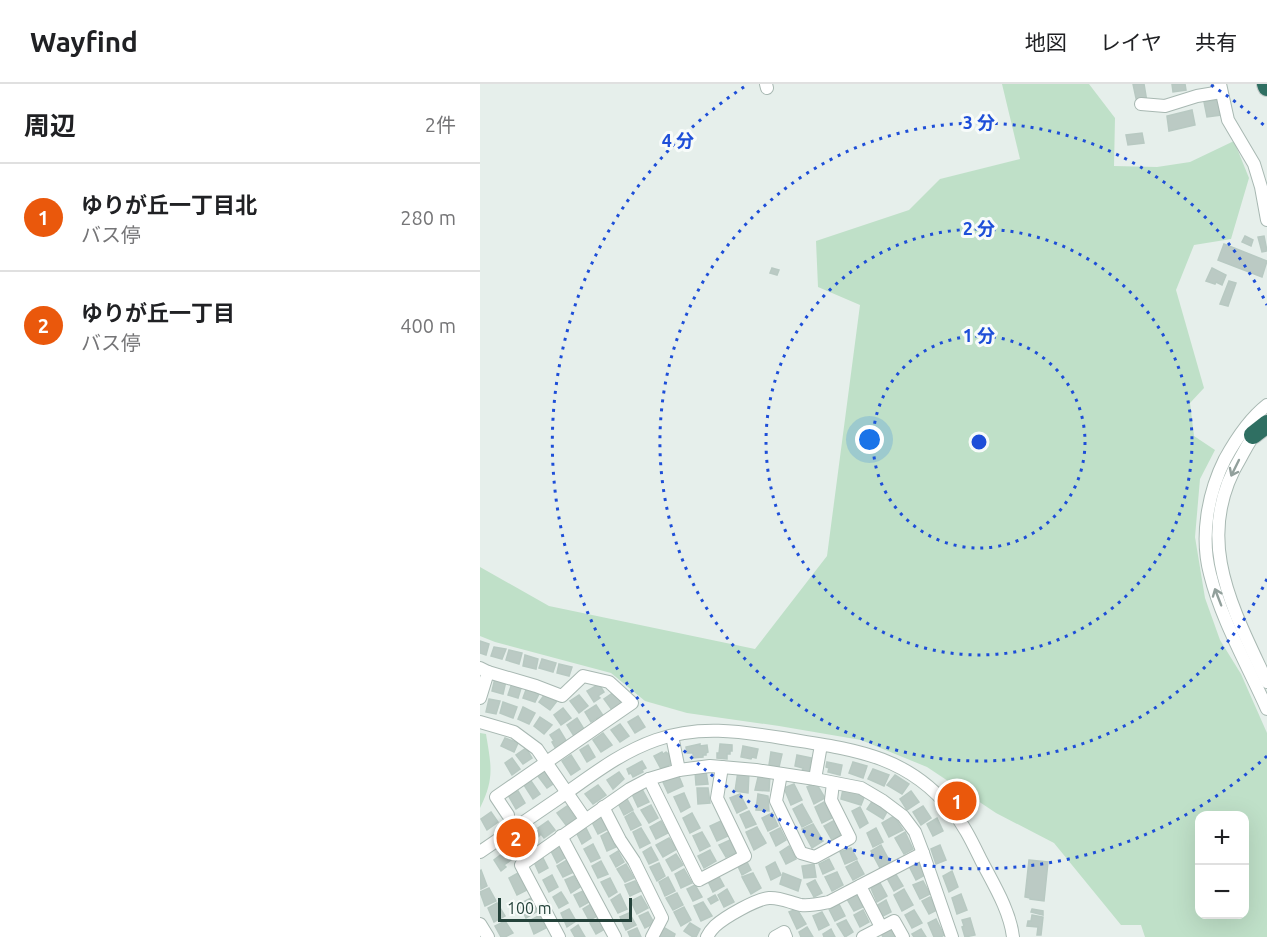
<!DOCTYPE html>
<html lang="ja">
<head>
<meta charset="utf-8">
<style>
	body { margin:0; font-family:Ubuntu,"Noto Sans JP",sans-serif; background:#f6f6f6; color:#202124 }
	.controls { position:absolute; right:18px; bottom:18px; display:grid; overflow:hidden; border-radius:12px; box-shadow:0 6px 24px #0002 }
	.controls button { width:54px; height:54px; display:grid; place-items:center; padding:0; border:0; border-bottom:2px solid #e0e0e0; background:#fff; color:#202124; font:30px sans-serif }
	.scale { position:absolute; left:18px; bottom:15px; width:134px; box-sizing:border-box; padding-left:6px; border:3px solid #24423a; border-top:0; font-size:16px; line-height:21px; white-space:nowrap; color:#24423a; -webkit-text-stroke:4px #f7fbf9; paint-order:stroke }
	.you { position:absolute; left:390px; top:356px; width:21px; height:21px; margin:-15px; border:4px solid #fff; border-radius:50%; background:#1a73e8; box-shadow:0 0 0 9px #1a73e833 }
	.badge { display:grid; place-items:center; width:39px; height:39px; border-radius:50%; background:#ea580c; color:#fff; font-size:20px; font-weight:700 }
	.pin { position:absolute; translate:-50% -50%; border:3px solid #fff; box-shadow:0 2px 6px #0006 }
	.list { margin:0; padding:0; list-style:none }
	h2 { display:flex; justify-content:space-between; align-items:center; height:78px; margin:0; padding:0 24px; font-size:26px }
	h2 small { font-size:20px; font-weight:400; color:#757577 }
	.list li { display:grid; grid-template-columns:39px 1fr auto; gap:18px; align-items:center; box-sizing:border-box; height:108px; padding:0 24px; border-top:2px solid #e0e0e0 }
	.list b { display:block; font-size:22px; white-space:nowrap }
	.list p { margin:0; font-size:20px; white-space:nowrap; color:#757577 }
	.list em { font-size:20px; font-style:normal; color:#757577 }
	.map { position:relative; flex:none; width:787px; height:853px; overflow:hidden }
	header { display:flex; align-items:center; gap:36px; box-sizing:border-box; height:84px; padding:0 30px; background:#fff; border-bottom:2px solid #e0e0e0 }
	header strong { font-size:28px }
	nav { display:flex; gap:33px; margin-inline-start:auto; font-size:21px }
	main { display:flex }
	aside { flex:1; background:#fff }
	.map>svg:first-child { display:block }
	.green { fill:#bfe0c8; fill-rule:evenodd }
	.building { fill:#bbcac4; stroke:#b8c9c2; stroke-width:1.5 }
	.lines { fill:none; stroke-linecap:round; stroke-linejoin:round }
	.minor-casing { stroke:#a8b8b2; stroke-width:14 }
	.highway-casing { stroke:#c2cac8; stroke-width:20 }
	.minor { stroke:#fff; stroke-width:12 }
	.highway { stroke:#2f6f62; stroke-width:18 }
	.oneway { stroke:#92a09c }
	.ring { fill:none; stroke:#1d4ed8; stroke-width:3; stroke-dasharray:3 6 }
	.centre { fill:#1d4ed8; stroke:#f7fbf9; stroke-width:3 }
	.ring-label { font-size:18px; text-anchor:middle; font-weight:bold; fill:#1d4ed8; stroke:#f7fbf9; stroke-width:6; stroke-linejoin:round; paint-order:stroke }
</style>
</head>
<body>
<header>
<strong>Wayfind</strong>
<nav><a>地図</a><a>レイヤ</a><a>共有</a></nav>
</header>
<main>
<aside>
<h2>周辺<small>2件</small></h2>
<ul class="list">
<li><span class="badge">1</span><div><b>ゆりが丘一丁目北</b><p>バス停</p></div><em>280 m</em></li>
<li><span class="badge">2</span><div><b>ゆりが丘一丁目</b><p>バス停</p></div><em>400 m</em></li>
</ul>
</aside>
<div class="map">
<svg width="787" height="853" viewBox="0 0 787 853">
	<rect width="100%" height="100%" fill="#e6efeb"/>
	<g class="green">
		<path d="M522,0h87l26,34 -1,48 43,1 33,-5 44,-21 15,37 -18,61 -37,6 -18,45 28,98 -14,15 4,33 21,14 -15,29 -5,58 10,61 15,42 21,34 26,59v204h-122l-4,-12h-20l-67,-82 -58,-30 -69,-46 -66,-27 -82,-14 -92,-13 -42,-12 -34,-28 -116,-31 -15,-6v-69l69,39 206,43 72,-93 33,-251 -42,-18 -2,-46 93,-31 31,-31 80,-20zM720,732h44v98h-44z"/>
		<path d="M0,649l6,1c5,31 9,44 -6,74z"/>
	</g>
	<g class="building">
		<path d="M653,0h11l3,18 -10,1z"/>
		<path d="M692,0h13l1,6 -13,2z"/>
		<path d="M738,16l3,15 -14,2 -3,-15z"/>
		<path d="M712,26l3,15 -26,6 -2,-15z"/>
		<path d="M662,49l2,10 -16,2 -2,-10z"/>
		<path d="M765,152l8,4 -2,6 -9,-4z"/>
		<path d="M784,152l3,15 -5,1 -4,-15z"/>
		<path d="M744,160l43,17 -5,16 -44,-17z"/>
		<path d="M292,184l7,2 -2,5 -7,-2z"/>
		<path d="M732,184l14,7 -4,10 -6,-3 -1,2 -9,-3z"/>
		<path d="M749,197l7,2 -8,23 -8,-2z"/>
		<path d="M0,557l9,3 -3,11 -6,-2z"/>
		<path d="M14,563l12,2 -4,10 -11,-3z"/>
		<path d="M29,566l13,3 -3,11 -13,-4z"/>
		<path d="M45,571l13,4 -2,10 -13,-3z"/>
		<path d="M62,575l14,4 -3,9 -14,-4z"/>
		<path d="M79,580l13,3 -3,9 -12,-3z"/>
		<path d="M15,594l11,3 -3,13 -11,-3z"/>
		<path d="M32,599l10,2 -4,13 -10,-3z"/>
		<path d="M119,600l5,8 -6,4 2,2 -6,4 -7,-11z"/>
		<path d="M47,603l13,5 -5,10 -12,-4z"/>
		<path d="M134,608l8,11 -10,7 -8,-11z"/>
		<path d="M65,610l12,7 -7,9 -11,-8z"/>
		<path d="M99,611l9,11 -9,7 -9,-12z"/>
		<path d="M9,615l11,2 -4,13 -10,-2z"/>
		<path d="M23,618l14,5 -4,11 -13,-5z"/>
		<path d="M116,621l8,12 -6,4 -1,-3 -6,4 -6,-10z"/>
		<path d="M43,623l12,6 -6,11 -11,-5z"/>
		<path d="M83,624l8,10 -10,7 -7,-10z"/>
		<path d="M158,632l7,11 -10,6 -7,-11z"/>
		<path d="M60,633l12,8 -8,9 -10,-8z"/>
		<path d="M97,634l7,11 -10,7 -7,-11z"/>
		<path d="M140,640l9,12 -9,6 -9,-12z"/>
		<path d="M79,645l8,13 -11,7 -4,-7 2,-1 -4,-6z"/>
		<path d="M123,649l9,12 -11,7 -8,-12z"/>
		<path d="M25,654l13,5 -4,9 -13,-6z"/>
		<path d="M220,660v2l7,-1 1,7 -2,1v2h-3v2l-10,1v-5h-6l-1,-6z"/>
		<path d="M240,660l12,1v6h-2v3h-3v5l-10,-1v-5h2z"/>
		<path d="M108,661l7,12 -8,5 -7,-12z"/>
		<path d="M263,662l15,3 -2,9 -4,-1 -1,2 -10,-2z"/>
		<path d="M46,664l6,10 -9,6 -7,-9z"/>
		<path d="M182,668l1,2 3,-2 1,2 1,-1 5,8 -3,1 1,2 -10,5 -7,-13z"/>
		<path d="M291,668l11,2 -3,13 -10,-2z"/>
		<path d="M91,671l9,14 -9,6 -9,-14z"/>
		<path d="M317,671l15,3 -3,14 -7,-1 1,-3 -8,-2z"/>
		<path d="M32,674l8,11 -8,6 -7,-12z"/>
		<path d="M162,677l4,7 -4,2 1,2 -10,5 -2,-4 -2,1 -2,-5z"/>
		<path d="M347,678l15,3 -2,10 -12,-3 1,-4 -3,-1z"/>
		<path d="M373,678l14,4 -4,12 -14,-5z"/>
		<path d="M393,685l16,6 -5,11 -16,-7z"/>
		<path d="M64,687l9,13 -6,4 -9,-12z"/>
		<path d="M215,687h11l2,13 -12,1z"/>
		<path d="M258,687l11,1 -1,21 -13,-2z"/>
		<path d="M139,688l5,7 -11,10 -6,-9z"/>
		<path d="M279,689l11,2 -1,16 -14,-1z"/>
		<path d="M198,690l5,12 -15,7 -5,-11z"/>
		<path d="M415,691l14,9 -7,10 -15,-9z"/>
		<path d="M51,697l9,13 -7,5 -9,-14z"/>
		<path d="M336,699l9,15 -11,6 -7,-17z"/>
		<path d="M314,700l8,16 -11,5 -7,-17z"/>
		<path d="M118,701l8,10 -13,9 -8,-10z"/>
		<path d="M217,704h11l2,15 -12,1z"/>
		<path d="M162,705l7,13 -11,5 -6,-13z"/>
		<path d="M363,705l22,6 -4,10 -20,-6z"/>
		<path d="M38,707l7,12 -9,6 -8,-14z"/>
		<path d="M431,707l8,11 -12,8 -7,-11z"/>
		<path d="M204,709l6,14 -9,5 -7,-15z"/>
		<path d="M260,710l7,14 -10,5 -7,-15z"/>
		<path d="M278,710l10,2 1,15 -13,-1z"/>
		<path d="M146,713l7,13 -9,5 -7,-14z"/>
		<path d="M393,716l15,10 -5,9 -16,-10z"/>
		<path d="M344,718l8,16 -10,5 -7,-16z"/>
		<path d="M322,720l10,18 -10,5 -9,-18z"/>
		<path d="M171,721l7,13 -9,5 -8,-13z"/>
		<path d="M87,722l9,13 -10,6 -9,-12z"/>
		<path d="M443,722l8,12 -10,7 -8,-13z"/>
		<path d="M380,723l8,16 -8,5 -8,-17z"/>
		<path d="M269,727l7,13 -10,4 -6,-13z"/>
		<path d="M11,728l7,10 -11,8 -6,-11z"/>
		<path d="M153,728l8,13 -10,5 -6,-13z"/>
		<path d="M212,729l8,15 -10,5 -7,-15z"/>
		<path d="M292,729l6,13 -10,5 -6,-13z"/>
		<path d="M120,731l8,14 -10,5 -7,-14z"/>
		<path d="M414,732l9,14 -14,7 -7,-14z"/>
		<path d="M457,734l6,13 -10,5 -6,-12z"/>
		<path d="M355,736l8,14 -11,6 -8,-14z"/>
		<path d="M68,737l7,9 -11,8 -3,-4 -3,3 -3,-4 4,-3 -1,-2z"/>
		<path d="M181,737l7,12 -12,6 -6,-12z"/>
		<path d="M241,737l7,15 -11,5 -7,-15z"/>
		<path d="M333,740l10,17 -11,7 -10,-19z"/>
		<path d="M105,742l6,12 -9,6 -7,-14z"/>
		<path d="M277,743l9,16 -12,7 -8,-18z"/>
		<path d="M161,744l9,15 -10,5 -7,-16z"/>
		<path d="M300,744l6,12 -10,6 -6,-13z"/>
		<path d="M396,744l7,14 -10,5 -6,-14z"/>
		<path d="M128,748l8,15 -9,4 -6,-15z"/>
		<path d="M222,748l8,14 -10,5 -7,-15z"/>
		<path d="M425,748l8,17 -9,5 -9,-16z"/>
		<path d="M49,751l8,11 -10,7 -4,-6 -1,1 -4,-5z"/>
		<path d="M189,754l8,11 -14,8 -7,-12z"/>
		<path d="M250,756l7,12 -11,5 -7,-12z"/>
		<path d="M79,760l7,13 -9,6 -7,-14z"/>
		<path d="M113,760l7,14 -9,4 -7,-13z"/>
		<path d="M401,761l10,19 -10,6 -10,-19z"/>
		<path d="M460,761l6,15 -10,4 -5,-15z"/>
		<path d="M309,762l7,13 -10,5 -6,-12z"/>
		<path d="M171,763l7,13 -9,4 -6,-12z"/>
		<path d="M371,764l6,11 -12,5 -5,-12z"/>
		<path d="M28,765l5,7 -3,3 1,1 -7,5 2,2 -5,4 -7,-11z"/>
		<path d="M230,766l6,11 -12,7 -6,-12z"/>
		<path d="M138,767l6,11 -8,5 -6,-11z"/>
		<path d="M196,770l7,11 -11,6 -6,-11z"/>
		<path d="M62,772l6,12 -9,5 -6,-13z"/>
		<path d="M265,774l6,12 -9,5 -6,-13z"/>
		<path d="M349,775l5,10 -11,5 -4,-10z"/>
		<path d="M87,776l7,12 -11,5 -6,-11z"/>
		<path d="M549,776l19,2 -4,39 -14,-2v-1l-5,-1z"/>
		<path d="M121,777l7,13 -10,4 -6,-12z"/>
		<path d="M377,777l7,13 -11,6 -7,-13z"/>
		<path d="M438,777l7,14 -9,5 -7,-14z"/>
		<path d="M295,778l6,13 -10,5 -5,-13z"/>
		<path d="M179,779l6,13 -8,5 -7,-14z"/>
		<path d="M146,780l8,14 -9,4 -8,-13z"/>
		<path d="M334,780l2,13 -12,1 -2,-12z"/>
		<path d="M204,785l8,14 -11,5 -6,-14z"/>
		<path d="M1,786l6,16 -6,3 -1,-18z"/>
		<path d="M472,787l6,16 -9,5 -6,-16z"/>
		<path d="M357,788l6,13 -11,6 -7,-14z"/>
		<path d="M38,789l9,17 -10,5 -8,-17z"/>
		<path d="M237,789l7,13 -11,6 -6,-13z"/>
		<path d="M273,789l8,15 -10,6 -9,-17z"/>
		<path d="M303,789l18,7 -3,11 -18,-7z"/>
		<path d="M415,789l8,13 -9,5 -7,-13z"/>
		<path d="M72,791l6,12 -9,5 -6,-12z"/>
		<path d="M94,792l6,11 -9,6 -6,-13z"/>
		<path d="M188,793l7,14 -10,5 -6,-14z"/>
		<path d="M130,794l7,14 -8,5 -8,-15z"/>
		<path d="M335,796l7,13 -8,4 -7,-13z"/>
		<path d="M155,797l6,10 -11,5 -5,-11z"/>
		<path d="M443,797l7,13 -10,5 -7,-14z"/>
		<path d="M400,799l7,13 -10,6 -6,-14z"/>
		<path d="M215,801l7,12 -9,4 -6,-12z"/>
		<path d="M9,804l7,13 -11,5 -5,-14z"/>
		<path d="M247,805l7,13 -10,5 -6,-12z"/>
		<path d="M424,805l9,16 -11,6 -8,-16z"/>
		<path d="M103,807l6,11 -9,5 -6,-12z"/>
		<path d="M81,808l7,11 -9,5 -6,-11z"/>
		<path d="M197,809l6,12 -10,5 -7,-12z"/>
		<path d="M140,810l7,15 -9,4 -7,-13z"/>
		<path d="M376,810l7,13 -9,4 -7,-12z"/>
		<path d="M481,810l6,16 -10,4 -5,-16z"/>
		<path d="M235,811l3,5 -7,4 -3,-5z"/>
		<path d="M161,812l7,12 -11,6 -6,-13z"/>
		<path d="M450,813l7,13 -8,4 -7,-13z"/>
		<path d="M51,814l7,13 -12,7 -7,-14z"/>
		<path d="M406,816l5,12 -10,5 -5,-11z"/>
		<path d="M223,818l9,14 -11,5 -7,-15z"/>
		<path d="M17,819l8,13 -11,6 -6,-14z"/>
		<path d="M111,820l7,12 -9,4 -6,-11z"/>
		<path d="M359,820l6,12 -10,5 -6,-12z"/>
		<path d="M204,823l7,13 -10,6 -7,-14z"/>
		<path d="M89,825l7,12 -9,6 -6,-14z"/>
		<path d="M317,825l9,15 -9,5 -8,-17z"/>
		<path d="M552,825l11,2v4l-12,-3z"/>
		<path d="M383,826l6,12 -9,5 -6,-12z"/>
		<path d="M434,826l8,13 -10,5 -7,-13z"/>
		<path d="M168,828l6,11 -9,5 -6,-12z"/>
		<path d="M342,828l7,13 -10,5 -6,-14z"/>
		<path d="M149,829l7,12 -10,5 -6,-13z"/>
		<path d="M60,831l6,13 -12,6 -5,-13z"/>
		<path d="M552,831l11,2 -2,18h-4l1,-8 -11,-1 1,-5h3z"/>
		<path d="M119,834l6,11 -9,5 -6,-11z"/>
		<path d="M490,834l5,17 -10,2 -3,-10 2,-1 -2,-6z"/>
		<path d="M456,835l8,16 -3,2h-7l-6,-14z"/>
		<path d="M366,836l7,12 -8,5 -8,-13z"/>
		<path d="M25,837l8,12 -8,4h-4l-6,-11z"/>
		<path d="M210,839l10,6 -4,8h-3l-9,-6z"/>
		<path d="M98,841l7,12h-10l-4,-7z"/>
		<path d="M183,843l12,7 -1,3h-15z"/>
		<path d="M327,843l6,10h-12l-2,-5z"/>
		<path d="M157,844l4,9h-11l-2,-5z"/>
		<path d="M351,845l4,8h-11l-1,-3z"/>
		<path d="M410,845l5,8h-12l-2,-4z"/>
		<path d="M441,845l5,8h-12l-2,-3z"/>
	</g>
	<g class="lines">
		<g class="minor-casing">
			<g id="minor">
				<path d="M286,0l1,4"/>
				<path d="M740,0l8,36 26,44 7,23 6,33"/>
				<path d="M661,20l24,2 32,-10 24,-4"/>
				<path d="M787,321c-18,14 -31,34 -42,54 -17,34 -25,77 -15,115 11,45 38,92 57,135"/>
				<path d="M778,346c-7,8 -12,18 -17,27 -49,80 -9,150 26,225"/>
				<path d="M0,584l8,4 48,14 26,10 21,-20 26,6 23,21 -136,94 12,18"/>
				<path d="M0,614l8,-26"/>
				<path d="M0,638l34,10 23,17 48,70"/>
				<path d="M192,652l7,34"/>
				<path d="M301,690l-5,27 25,52 14,4 35,-19 -19,-38 2,-17"/>
				<path d="M169,695l50,101 46,-24 -28,-58 5,-31"/>
				<path d="M335,695l6,-34"/>
				<path d="M123,723l17,33 14,21 28,57 -10,19"/>
				<path d="M81,752l54,101"/>
				<path d="M0,768c26,-18 53,-36 79,-54 32,-22 60,-45 97,-58 42,-15 83,-9 126,-2 67,11 124,15 170,73 13,15 21,33 30,51 12,23 28,49 31,75"/>
				<path d="M380,802l21,41"/>
				<path d="M0,840l8,13"/>
				<path d="M79,853l-38,-72 109,-76 19,-10 30,-9 31,-4 46,4 59,9 46,9 22,13 20,15 12,16 8,21 29,84"/>
				<path d="M227,853c2,-4 5,-8 8,-11 10,-9 41,-27 54,-28 11,-1 22,5 32,7 10,1 18,-1 28,-3l94,-49"/>
				<path d="M295,853l9,-5 2,5"/>
				<path d="M383,853l31,-16 9,16"/>
			</g>
		</g>
		<g class="highway-casing">
			<g id="highway">
				<path d="M786,0l1,3"/>
				<path d="M773,351l14,-11"/>
			</g>
		</g>
		<use href="#minor" class="minor"/>
		<use href="#highway" class="highway"/>
	</g>
	<defs><path id="oneway-shaft" d="M-6 0H5M1.5-3L5.5 0L1.5 3" fill="none" stroke-width="1.6" stroke-linecap="round" stroke-linejoin="round" transform="scale(1.5)"/></defs>
	<g class="oneway">
		<use href="#oneway-shaft" transform="translate(755 384) rotate(116)"/>
		<use href="#oneway-shaft" transform="translate(738 513) rotate(-111)"/>
	</g>
	<g class="ring">
		<circle cx="499" cy="358" r="106"/>
		<circle cx="499" cy="358" r="213"/>
		<path d="M787 495A319 319 0 1 1 787 221"/>
		<path d="M787 672A426 426 0 1 1 267 1M731 1A426 426 0 0 1 787 44"/>
	</g>
	<circle cx="499" cy="358" r="9" class="centre"/>
	<g class="ring-label">
		<text x="499" y="45">3 分</text>
		<text x="198" y="63">4 分</text>
		<text x="499" y="151">2 分</text>
		<text x="499" y="258">1 分</text>
	</g>
</svg>
<div class="controls">
<button>+</button>
<button>−</button>
</div>
<div class="scale">100 m</div>
<div class="you"></div>
<div class="pin badge" style="left:477px;top:717px">1</div>
<div class="pin badge" style="left:36px;top:754px">2</div>
</div>
</main>
</body>
</html>
